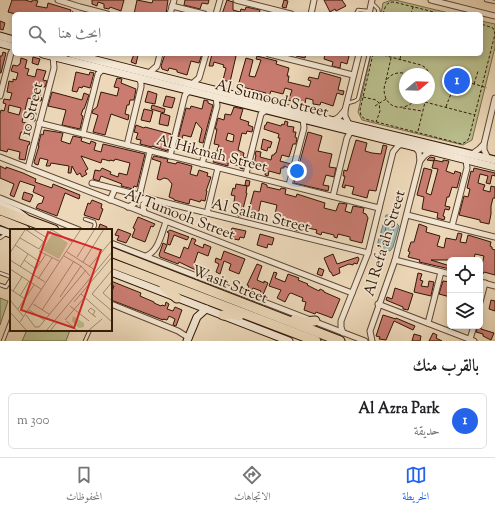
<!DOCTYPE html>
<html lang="ar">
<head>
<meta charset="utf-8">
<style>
	body { margin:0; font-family:"Sorts Mill Goudy",Amiri,serif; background:#f6f6f6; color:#202124; direction:rtl }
	.controls { position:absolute; right:12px; bottom:12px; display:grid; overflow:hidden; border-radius:6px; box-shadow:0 2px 6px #0003 }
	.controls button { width:36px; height:36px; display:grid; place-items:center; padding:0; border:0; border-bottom:1px solid #e0e0e0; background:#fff; color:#202124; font:20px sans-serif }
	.compass { position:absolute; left:399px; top:68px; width:36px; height:36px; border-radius:50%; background:#fff; box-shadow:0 2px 6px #0003; rotate:71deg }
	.you { position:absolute; left:297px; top:171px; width:14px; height:14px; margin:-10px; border:3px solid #fff; border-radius:50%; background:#1a73e8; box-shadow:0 0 0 6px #1a73e833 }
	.badge { display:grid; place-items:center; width:26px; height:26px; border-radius:50%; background:#2563eb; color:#fff; font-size:13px; font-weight:700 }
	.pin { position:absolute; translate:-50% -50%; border:2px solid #fff; box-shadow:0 1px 4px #0006 }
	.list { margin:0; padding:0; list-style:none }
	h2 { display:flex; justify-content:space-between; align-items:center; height:52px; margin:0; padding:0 16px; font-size:17px }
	h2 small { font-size:13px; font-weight:400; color:#757577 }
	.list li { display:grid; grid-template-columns:26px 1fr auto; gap:12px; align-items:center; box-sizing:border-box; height:56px; margin:0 8px 8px; padding:0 8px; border:1px solid #e0e0e0; border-radius:6px }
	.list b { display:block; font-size:15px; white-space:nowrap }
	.list p { margin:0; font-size:13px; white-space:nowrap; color:#757577 }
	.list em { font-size:13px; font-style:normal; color:#757577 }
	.icon { flex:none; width:22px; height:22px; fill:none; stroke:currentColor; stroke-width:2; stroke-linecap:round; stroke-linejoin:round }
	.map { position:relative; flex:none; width:495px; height:341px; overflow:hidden; direction:ltr }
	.search { position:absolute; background:#fff; box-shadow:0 2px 6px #0003; left:12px; right:12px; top:12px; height:44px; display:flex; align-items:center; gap:10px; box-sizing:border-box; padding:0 14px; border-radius:6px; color:#757577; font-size:15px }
	.sheet { height:116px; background:#fff }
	nav { display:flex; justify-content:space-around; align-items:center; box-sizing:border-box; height:56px; border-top:1px solid #e0e0e0; background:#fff; font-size:11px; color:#757577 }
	nav a { display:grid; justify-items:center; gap:2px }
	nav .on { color:#2563eb }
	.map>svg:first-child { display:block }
	.green { fill:#babf8e; stroke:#756c4a; fill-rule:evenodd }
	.water { fill:#9ab9b6; stroke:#707970 }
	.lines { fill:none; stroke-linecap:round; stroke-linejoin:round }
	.shore { stroke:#65685e; stroke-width:1 }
	.building { fill:#ca7c71; stroke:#301807; fill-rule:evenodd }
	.lane-casing { stroke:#5f4834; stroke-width:4.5 }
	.street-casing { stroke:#5f4834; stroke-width:7 }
	.secondary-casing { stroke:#301807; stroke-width:9 }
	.highway-casing { stroke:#301807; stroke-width:11 }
	.path { stroke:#301807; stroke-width:1; stroke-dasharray:3 2; stroke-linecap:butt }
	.lane { stroke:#f3e6d2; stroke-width:2.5 }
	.street { stroke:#f3e6d2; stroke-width:5 }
	.secondary { stroke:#f3e6d2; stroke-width:7 }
	.highway { stroke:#edd9ba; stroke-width:9 }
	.labels { text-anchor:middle; stroke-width:3.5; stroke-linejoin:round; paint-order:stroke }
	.street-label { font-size:15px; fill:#301807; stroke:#f3e6d2 }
	.inset-road { fill:none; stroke:#a18c72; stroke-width:1 }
	.view { fill:#d62828; fill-opacity:0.15; stroke:#d62828; stroke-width:2 }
	.inset-edge { fill:none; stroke:#301807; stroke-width:2 }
</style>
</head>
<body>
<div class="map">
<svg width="495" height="341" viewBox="0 0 495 341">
	<rect width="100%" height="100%" fill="#edd9ba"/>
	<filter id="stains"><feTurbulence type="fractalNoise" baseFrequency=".005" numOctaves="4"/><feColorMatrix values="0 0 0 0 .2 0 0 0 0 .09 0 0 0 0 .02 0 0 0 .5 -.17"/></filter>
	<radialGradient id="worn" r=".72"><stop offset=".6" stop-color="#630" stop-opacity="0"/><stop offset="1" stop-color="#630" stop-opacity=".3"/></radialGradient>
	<g class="green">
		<path d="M392,0h3l58,14h-72l2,-11z"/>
		<path d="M481,21l14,3v23l-23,93 -9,5 -101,-25 -4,-8 13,-58h110zM405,74h24v24h-24z"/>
		<path d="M0,298l8,3 -8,24z"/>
		<path d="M27,330h43l-4,11h-44z"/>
	</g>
	<path class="water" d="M386,215h3l10,11 -6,21 -3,4 -10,-2 -2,-2v-5z"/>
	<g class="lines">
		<path class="shore" d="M388,221l2,1 4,5 -5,19 -2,1 -4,-1 -1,-2z"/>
	</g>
	<g class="building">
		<path d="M12,0h13l7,2v-2h2l4,1 -2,5 11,2 1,-5 23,7 -1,4 -5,-1 -1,1h-49l-7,-2z"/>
		<path d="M92,0h32l-3,11 -11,-4 -1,2 -5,-1v-4l-6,-2 -1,4 -5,-2z"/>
		<path d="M137,0l15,3 1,-3h15l-2,14h-32z"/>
		<path d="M185,0h24l-1,4 -6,-1 -2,6 -16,-4z"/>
		<path d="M227,0l6,2v8l7,2 1,-3 4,1 1,-3 14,3 -1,4h-37z"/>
		<path d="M284,0l4,1 -2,7 -4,-1z"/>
		<path d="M324,0h18l4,6 -10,5 -1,-2 -5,3z"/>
		<path d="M0,21l5,2 -2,7 -3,-1z"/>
		<path d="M3,52l3,1 -5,20h-1v-17h2z"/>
		<path d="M134,54l4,1 -2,9 -5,-2z"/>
		<path d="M165,54h37l-3,9 -8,-2 -4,14 -10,-3v-2l-8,-2 -1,3 -6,-2 -1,-3z"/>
		<path d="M212,54h20l4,2 -6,26 -7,-2 3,-12 -3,-1 1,-2 -10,-3 -1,4h-4z"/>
		<path d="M296,54h10l-1,4 -9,-2z"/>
		<path d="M325,54h19l5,2 -2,8 -6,-2 -1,6 -8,-2 1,-4 -9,-3z"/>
		<path d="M257,56l20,5 -1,3 13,4 -2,8h2l-1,6 21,5 2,-6 -3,-1 1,-3 9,2 2,-7 21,6 -3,12 6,1 -1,4 -6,-2 -4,13 -12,-4 -1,3 -7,-1v-4l-7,-2 -1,6 -17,-4v1l-4,-1 1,-5 5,1 2,-6 -7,-2 -2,6 -12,-3 -2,5 -3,-1v-2l-28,-7 8,-28 7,2 -4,16 6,1 6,-17 -5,-1z"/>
		<path d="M33,57l7,2 -2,6 -6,-2z"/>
		<path d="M21,58l6,2 -2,8 4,1 -2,6 8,2 2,-8 9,2 -3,9 4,1 -2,6 -6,-1 -2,6 4,1 -1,4 2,1 -1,3 -13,-3 -6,24 8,2 -2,10 -7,-2 -2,7 11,3 -1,3h-1l-3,15 -6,-1 1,-7 -12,-3 -1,3 -7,-2v-36l1,-4 3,1 2,-7 -3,-1 1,-4 6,1 2,-7 -5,-1 2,-11 4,1v-3l3,1 2,-7 -7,-2 2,-6 4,1 3,-2zM9,105l12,3 -2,7 -11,-3z"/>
		<path d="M76,72l13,3 1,-3 4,1 -4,15 -7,-2 -1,2 -3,-1 -2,5 -5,-1z"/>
		<path d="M117,78l5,1 -1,4 15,6 -2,11h-4l-1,5h-2l-2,9 4,1 -1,5 -17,-6 -6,21 -12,-3 5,-17 -6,-2 1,-3 4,-3 4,-15 16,4 2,-8 -5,-1z"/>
		<path d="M148,91l9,3 -2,10 -10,-2z"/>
		<path d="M52,92l30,8 2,-7 5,2 -5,14h-1l-2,6 2,1 -3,13 -18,-4 4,-15 -18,-4z"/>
		<path d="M166,96l9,2 -3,10 -9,-2z"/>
		<path d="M204,100l4,1v2l5,2 -10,38 -4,-1 3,-13 -6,-7 -5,15 -8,-2 -1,4h-4l8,-31 4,1 1,-3 11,3z"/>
		<path d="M152,105l13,4 -1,4 -13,-4z"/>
		<path d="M234,107l9,2 -3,10 9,3 -1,3 5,2 -1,5 -5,-1 -1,3 -4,-1 -4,17 6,3 -1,4 3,1 -3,11 -3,-1v-2l-12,-3v3l-15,-4 6,-17 -5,-1 3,-15h-2l3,-11 6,2 1,-6 6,1zM228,133l6,2 -1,7 -7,-2z"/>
		<path d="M144,109l9,2 -3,11 -9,-2z"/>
		<path d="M31,112l5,1 -1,8 -6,-1z"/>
		<path d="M161,113l9,3 -2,10 -9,-2z"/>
		<path d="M285,121l3,1 -1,4 7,1 -1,5h3l-1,5 2,1 -1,6h-3l-4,13 -7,-2 -2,6 11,3 -2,4 -5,-2v2h-3l-1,6 -11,-3 -1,5 -3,-1 1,-6 -12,-4 2,-10h-1l1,-4 5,1 -1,5 11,3 1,-5h2l1,-2h1l4,-15h-2l1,-4 -15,-5 1,-4h1l1,-3 14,4 1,-2 2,1z"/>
		<path d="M136,125l8,3 1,-1 26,7 -4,17 -15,-5v1l-12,-3 1,-4 -5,-1 2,-6 -4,-1z"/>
		<path d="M44,130l19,3 -2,8 9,3 3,-8 9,2 -1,3 9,3 1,-3 5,2 -2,7 7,2 2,-8 42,10 -8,33 -3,-1 -1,3 -12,-3 1,-2 -21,-8 -2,5 -6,-2 2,-9 5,1 2,-3 9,4 -1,2 8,3 1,-4 8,2 3,-12 -15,-4 -1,2 -4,-1v1l-8,-2 -1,4 -20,-7 7,13 -3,2 2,3 -5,3 -2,-4 -3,2 -5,-9 -1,7h-3l1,-7 -18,-3 -1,3h-4l2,-6 -8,-2 -2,7 -3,-1 -1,-2 5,-16h-1l3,-12 2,1z"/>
		<path d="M308,132l14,4 -4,15 14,3 -3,13 7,1 -2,9 -8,-2 -3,10 6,1 -1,5 -34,-8z"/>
		<path d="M263,139l9,3 -2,6 -2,-1 -1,4 -6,-2z"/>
		<path d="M356,140l11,3 -2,8 7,2 9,1 2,-9 4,1 -11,45 -7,-1 -2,8 -15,-4 2,-7 -9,-2v3l-3,-1 1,-3 2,-8h-2l1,-6 3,1z"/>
		<path d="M154,156l14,3 -1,3 9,2 1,-2 15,4 -2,8 7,2 2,-6 9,3 -1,3 4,1 -5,14h1l-2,10 -4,-1 -1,2 -10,-3 -1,5 -15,-4v-1l-5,-2 3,-13 -4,-5 -4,-1 -4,2 -3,-1 4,-17 -9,-3z"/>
		<path d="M430,157l5,1 -1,2 9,2v-2l6,1 -3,10 8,3 1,-3 6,2 -4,15 -5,-1 -3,10h-2l-2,9 5,1 -1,3 -4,-1 -2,7 2,1 -1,3 -7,-2 1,-5 -16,-4 2,-12 -7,-2 7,-27 8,2 -6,23 5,2 7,-26 -6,-1 2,-8v1l-7,-1z"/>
		<path d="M0,166l6,3v-2l17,6 13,6 -1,3 17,6 1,-4 27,11 -1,4 -14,-6 -8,23 -21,-8 2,-4 4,-1 2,-6 -11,-5 2,-6 -15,-5 -6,16 -4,-2 4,-11 -14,-6z"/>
		<path d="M474,168l21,5v3l-3,-1 -2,9 -4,-1 2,-7 -8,-2 -2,9 7,2 -2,5 7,2 1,-6 4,1v11h-2l-2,8v8l-2,10 -9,-2v-2l-21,-5 5,-19 4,1 2,-8 -3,-1 4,-17 2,1z"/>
		<path d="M246,180l4,1 -1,5h-2l-1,7h1l-6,24 -3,-1 2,-7 -7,-2 2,-11 -4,-1 2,-7 2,1 1,-5 11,2 -2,-1z"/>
		<path d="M262,183l5,2v2l13,3 1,-2 5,1 -1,5 11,3 1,-3 28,9 -1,5 12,3 3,-8 8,1 -2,7 6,2 2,-7 11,2 -1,5 3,1 2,4 -6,25 -12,-3v-3l-12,-3 -1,4 -3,-1v-2l-12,-3 -1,3 -5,-2 1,-3 -14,-3 -2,5 -17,-6 1,-4 -11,-3 3,-14 -16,-4 -3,14 -10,-2 6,-22 6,1z"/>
		<path d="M24,192l9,3 -3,7 -8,-3z"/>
		<path d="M92,200l10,4 -1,4 2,1 -4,11 -15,-5 4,-12 2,1z"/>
		<path d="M138,217l17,7 -2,3 -2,-1 -6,16 -13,-5 3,-8 -2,-1z"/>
		<path d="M100,224l7,3 -1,3h-8z"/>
		<path d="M419,224l8,3 -1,5 14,4 -3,10 7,2 2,-10 10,2 2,-7 4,1 -2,8 6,1 2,-8 23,7 -1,4 2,1v2l3,1v25l-11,-3 -1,2h-3l4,-18 -9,-2 -1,6h-43l19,6v3l-31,-7 1,-2 -12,-3 2,-5 -2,-1 3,-9h3z"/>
		<path d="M232,228l14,3 -2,7 -4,-1 -1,3 -10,-2z"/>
		<path d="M118,229l13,5 -5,9 -9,-3 2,-4 -4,-1z"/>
		<path d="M170,230l19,7 -2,3 -13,-5 -4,10 -3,-1 2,-11 -2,-1z"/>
		<path d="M260,234l14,4 -2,7 -4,-1 -1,4 -10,-3z"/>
		<path d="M192,238l4,2 -2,4 9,4 1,-4 7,3 -3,9 -10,-4 -4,12 8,4 -2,4 -21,-10 -1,2 -18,-7 -1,-2 4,-12 4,2 -3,7 16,6 4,-11 4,2z"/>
		<path d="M224,251l21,8 -6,15 -10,-4 2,-6 -7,-3 -4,13 -4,-2 3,-8 -4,-2 1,-4 5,2z"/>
		<path d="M333,254l4,10 21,-7 1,2 -2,5 -3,-1 -1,2 -4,-1 -10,4 1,5 -7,3 -2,-4h-1l-6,-14z"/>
		<path d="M257,264l5,2 -5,14 7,3v-2l4,2 -6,14 -3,-2 2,-4 -8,-3 -2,4 -4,-2 2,-4 -2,-1z"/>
		<path d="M319,268l5,2 -2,6 -5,-2z"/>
		<path d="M274,272l3,1 -2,5 10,4 3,-8 11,4 -1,2 10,4 -1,1 12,6 1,-2 4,2v1l16,7 -8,19 -16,-6 -1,2 -11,-4 2,-8 -4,-1 1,-3 -12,-5 -2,1 -4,8 -8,-4 4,-8 -12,-4z"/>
		<path d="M418,273l4,1 -2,6 3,1 -2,5 7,1 1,-6 5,1 -3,14 -17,-4z"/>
		<path d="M111,281l30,12 -1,3 14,6v1l7,3 1,-1 3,1 1,-4 3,2 -2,5 6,2 2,-4 7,3 -6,16 -3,-1 2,-6 -6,-3 -2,4 -4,-1v1l-52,-20v-6l3,-8 -3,-1z"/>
		<path d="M443,281l7,1v15l-11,-3z"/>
		<path d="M395,288l18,6 -5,16 -5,-1v-2l-17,-7 1,-3 5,2z"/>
		<path d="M491,300l4,1v10l-6,-2z"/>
		<path d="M383,315l13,4v-1l19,8 -2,4 -19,-9 -8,19 -7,-1 1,-2 -4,-1z"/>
		<path d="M478,326l3,1v2l13,4 -3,7 -8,-4v-2l-7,-2z"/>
		<path d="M433,333l4,2 -1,3 6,3h-13z"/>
		<path d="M414,334l7,2 -1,5h-8z"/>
	</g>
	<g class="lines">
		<g class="lane-casing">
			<g id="lane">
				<path d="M486,0l9,2"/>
				<path d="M372,3l6,6 1,5"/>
				<path d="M356,14l2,-4 11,1"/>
				<path d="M348,103l7,-2 3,-2 11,-45"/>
				<path d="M85,219l9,3 1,3 -2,5"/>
				<path d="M0,238l6,-4"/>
				<path d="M0,273l11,4"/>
				<path d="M0,285l6,2 5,-8"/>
				<path d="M3,341l8,-21"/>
				<path d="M85,341l5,-11"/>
			</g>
		</g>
		<g class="street-casing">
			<g id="street">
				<path d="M58,0l22,7 27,7"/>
				<path d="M236,0l55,14"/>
				<path d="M431,0l64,16"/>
				<path d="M172,6l32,8"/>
				<path d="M170,14l4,-14"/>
				<path d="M216,14l4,-14"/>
				<path d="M311,14l3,-14"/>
				<path d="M369,14l3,-14"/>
				<path d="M269,54l84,21"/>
				<path d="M149,73l8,-7 3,-12"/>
				<path d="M192,84l7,-6 7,-24"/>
				<path d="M0,96l11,-43 3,-4"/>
				<path d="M334,120l5,-3 6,-7"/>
				<path d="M39,123l340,85"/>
				<path d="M349,124l-4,-8v-6l14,-56"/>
				<path d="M83,134l15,-60 5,-5"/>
				<path d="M127,145l14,-58v-4l-2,-5"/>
				<path d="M472,154l7,-5 5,-5"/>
				<path d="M170,156l15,-61 3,-3 4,-1"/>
				<path d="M0,157l352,136"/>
				<path d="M488,158l-4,-8v-6l11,-46"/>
				<path d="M420,161l5,-6 7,-4"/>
				<path d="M202,164l15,-58 -1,-9"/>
				<path d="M28,168l26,-100 -1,-12"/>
				<path d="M246,174l15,-60 5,-4"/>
				<path d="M92,183l43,11"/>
				<path d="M289,185l15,-57 -1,-9"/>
				<path d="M333,196l14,-58 4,-7"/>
				<path d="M0,198l79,32"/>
				<path d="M110,200l5,-11"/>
				<path d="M138,201l12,-50"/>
				<path d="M128,207c7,-3 11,-9 19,-9l221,55"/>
				<path d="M144,213l-1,-8 6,-7"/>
				<path d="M207,213l11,-45"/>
				<path d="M407,215l88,22"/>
				<path d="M452,226l15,-58 -1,-8"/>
				<path d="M111,243l254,98"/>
				<path d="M146,256c13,-5 15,-22 20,-34"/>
				<path d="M395,260l55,14"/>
				<path d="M480,282l15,4"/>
				<path d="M480,302l5,-19"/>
				<path d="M111,304l67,27 11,7"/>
				<path d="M378,304l96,37"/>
				<path d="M428,323l13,-51"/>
				<path d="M343,333l-2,-6v-6l27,-68 25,-101 5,-6 4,-2"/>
				<path d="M470,339l4,-13"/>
				<path d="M372,341l-2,-10 25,-71 25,-99 -1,-9 -4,-5"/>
			</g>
		</g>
		<g class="secondary-casing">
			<g id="secondary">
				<path d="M0,36l14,4"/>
				<path d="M0,43l14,4"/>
				<path d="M43,54l452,113"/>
				<path d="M72,54l217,55 4,2 202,49"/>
				<path d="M0,204l18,8 8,6"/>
				<path d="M0,230l11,4"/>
				<path d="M111,272l178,69"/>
				<path d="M187,341l10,-24 9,-8"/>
			</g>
		</g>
		<g class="highway-casing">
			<g id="highway">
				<path d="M0,210l54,20"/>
				<path d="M0,220l25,10"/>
				<path d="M111,252l229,89"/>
				<path d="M111,263l205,78"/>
				<path d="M164,287l13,11"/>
				<path d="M223,315l8,-1 8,2"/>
				<path d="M295,319l8,3 12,-1"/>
			</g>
		</g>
		<g class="path">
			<path d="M72,14l1,-4"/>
			<path d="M383,14c2,-7 3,-12 11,-12l48,12"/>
			<path d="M411,14l2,-7"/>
			<path d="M373,54l-13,56 1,6 4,3 97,25 5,-3 2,-3 26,-104 -2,-6 -12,-4"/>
			<path d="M379,54l42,11c9,4 10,12 8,21"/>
			<path d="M400,59l1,-5"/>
			<path d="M408,74c-31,-9 -31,37 -5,33 6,-1 10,-4 13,-9"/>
			<path d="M386,80l5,-22"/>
			<path d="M474,84l4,-13"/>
			<path d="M363,97l13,3 3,3 1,8 -4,11"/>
			<path d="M425,102l50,13"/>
			<path d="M375,106l11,-7"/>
			<path d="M446,107c9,-27 15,-28 41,-19"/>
			<path d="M403,108l19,3"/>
			<path d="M418,131l8,-33"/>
		</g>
		<use href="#lane" class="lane"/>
		<use href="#street" class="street"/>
		<use href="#secondary" class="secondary"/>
		<use href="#highway" class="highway"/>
	</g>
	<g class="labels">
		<g class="street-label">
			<text transform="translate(272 98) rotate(14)" y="5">Al Sumood Street</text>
			<text transform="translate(31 109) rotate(-76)" y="5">10 Street</text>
			<text transform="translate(212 153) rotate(14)" y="5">Al Hikmah Street</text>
			<text transform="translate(180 214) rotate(21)" y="5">Al Tumooh Street</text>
			<text transform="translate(261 215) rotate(14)" y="5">Al Salam Street</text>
			<text transform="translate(384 243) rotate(-73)" y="5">Al Refa'ah Street</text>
			<text transform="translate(230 284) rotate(21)" y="5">Wasit Street</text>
		</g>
	</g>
	<g transform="translate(10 229)">
		<rect width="102" height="102" fill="#edd9ba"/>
		<path d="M43,4l15,10 -9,16 -17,-9zM63,87l11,7v4l-5,1 -7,-7z" fill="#babf8e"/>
		<path class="inset-road" d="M15,0l19,13M23,0l14,9M42,1l20,12M10,9l19,11M5,16l25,17M29,20l13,-20M29,22l20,10M57,23l28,18M0,24l15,-23M54,27l17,10 9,10M67,28l18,-28M0,31l35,22M14,31l12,9M73,33l21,-33M10,38l8,-13M79,38l23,-27M0,40l31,20M102,41l-20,24 20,17M22,46l14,-21M28,50l14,-21M102,53l-9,11 9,8M0,60l15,10M3,62l9,-14M71,65l31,28M10,67l9,-15M50,68l21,-31M0,71l13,16M64,73l38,-45M23,75l16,10M60,77l19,15M8,80l16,-24M19,81l15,10M32,81l32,-49M0,83l17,19M16,86l9,12h4l47,-57M83,86l2,-4 -4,-3 -3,3 5,4 3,2M55,91l19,-22M56,92l12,10M10,93l61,-93M36,102l66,-79M40,102l8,-10M78,102l14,-12"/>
		<path class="view" d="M38,3l53,18 -27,78 -53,-18z"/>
		<rect width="102" height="102" class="inset-edge"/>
	</g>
	<rect width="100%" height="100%" filter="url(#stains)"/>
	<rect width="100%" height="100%" fill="url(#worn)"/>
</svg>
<div class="controls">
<button><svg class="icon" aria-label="locate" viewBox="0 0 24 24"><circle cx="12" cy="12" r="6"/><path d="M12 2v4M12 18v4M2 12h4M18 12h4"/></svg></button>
<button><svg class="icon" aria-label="layers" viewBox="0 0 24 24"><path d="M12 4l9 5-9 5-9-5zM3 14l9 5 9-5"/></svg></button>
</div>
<svg class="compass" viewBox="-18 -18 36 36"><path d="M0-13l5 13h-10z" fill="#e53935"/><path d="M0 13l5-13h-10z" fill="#757577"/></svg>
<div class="you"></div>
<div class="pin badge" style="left:457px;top:81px">1</div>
<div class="search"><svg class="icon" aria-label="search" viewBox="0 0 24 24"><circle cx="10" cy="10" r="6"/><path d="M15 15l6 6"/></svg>ابحث هنا</div>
</div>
<section class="sheet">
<h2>بالقرب منك<small></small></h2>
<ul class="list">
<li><span class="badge">1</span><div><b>Al Azra Park</b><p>حديقة</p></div><em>300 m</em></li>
</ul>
</section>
<nav>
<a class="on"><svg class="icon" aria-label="map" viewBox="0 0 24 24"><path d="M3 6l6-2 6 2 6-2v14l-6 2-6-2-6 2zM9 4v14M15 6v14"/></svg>الخريطة</a>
<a><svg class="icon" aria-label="directions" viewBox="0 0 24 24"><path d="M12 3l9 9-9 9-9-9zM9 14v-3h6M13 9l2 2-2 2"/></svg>الاتجاهات</a>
<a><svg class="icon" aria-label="saved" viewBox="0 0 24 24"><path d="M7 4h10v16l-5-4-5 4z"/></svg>المحفوظات</a>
</nav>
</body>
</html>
